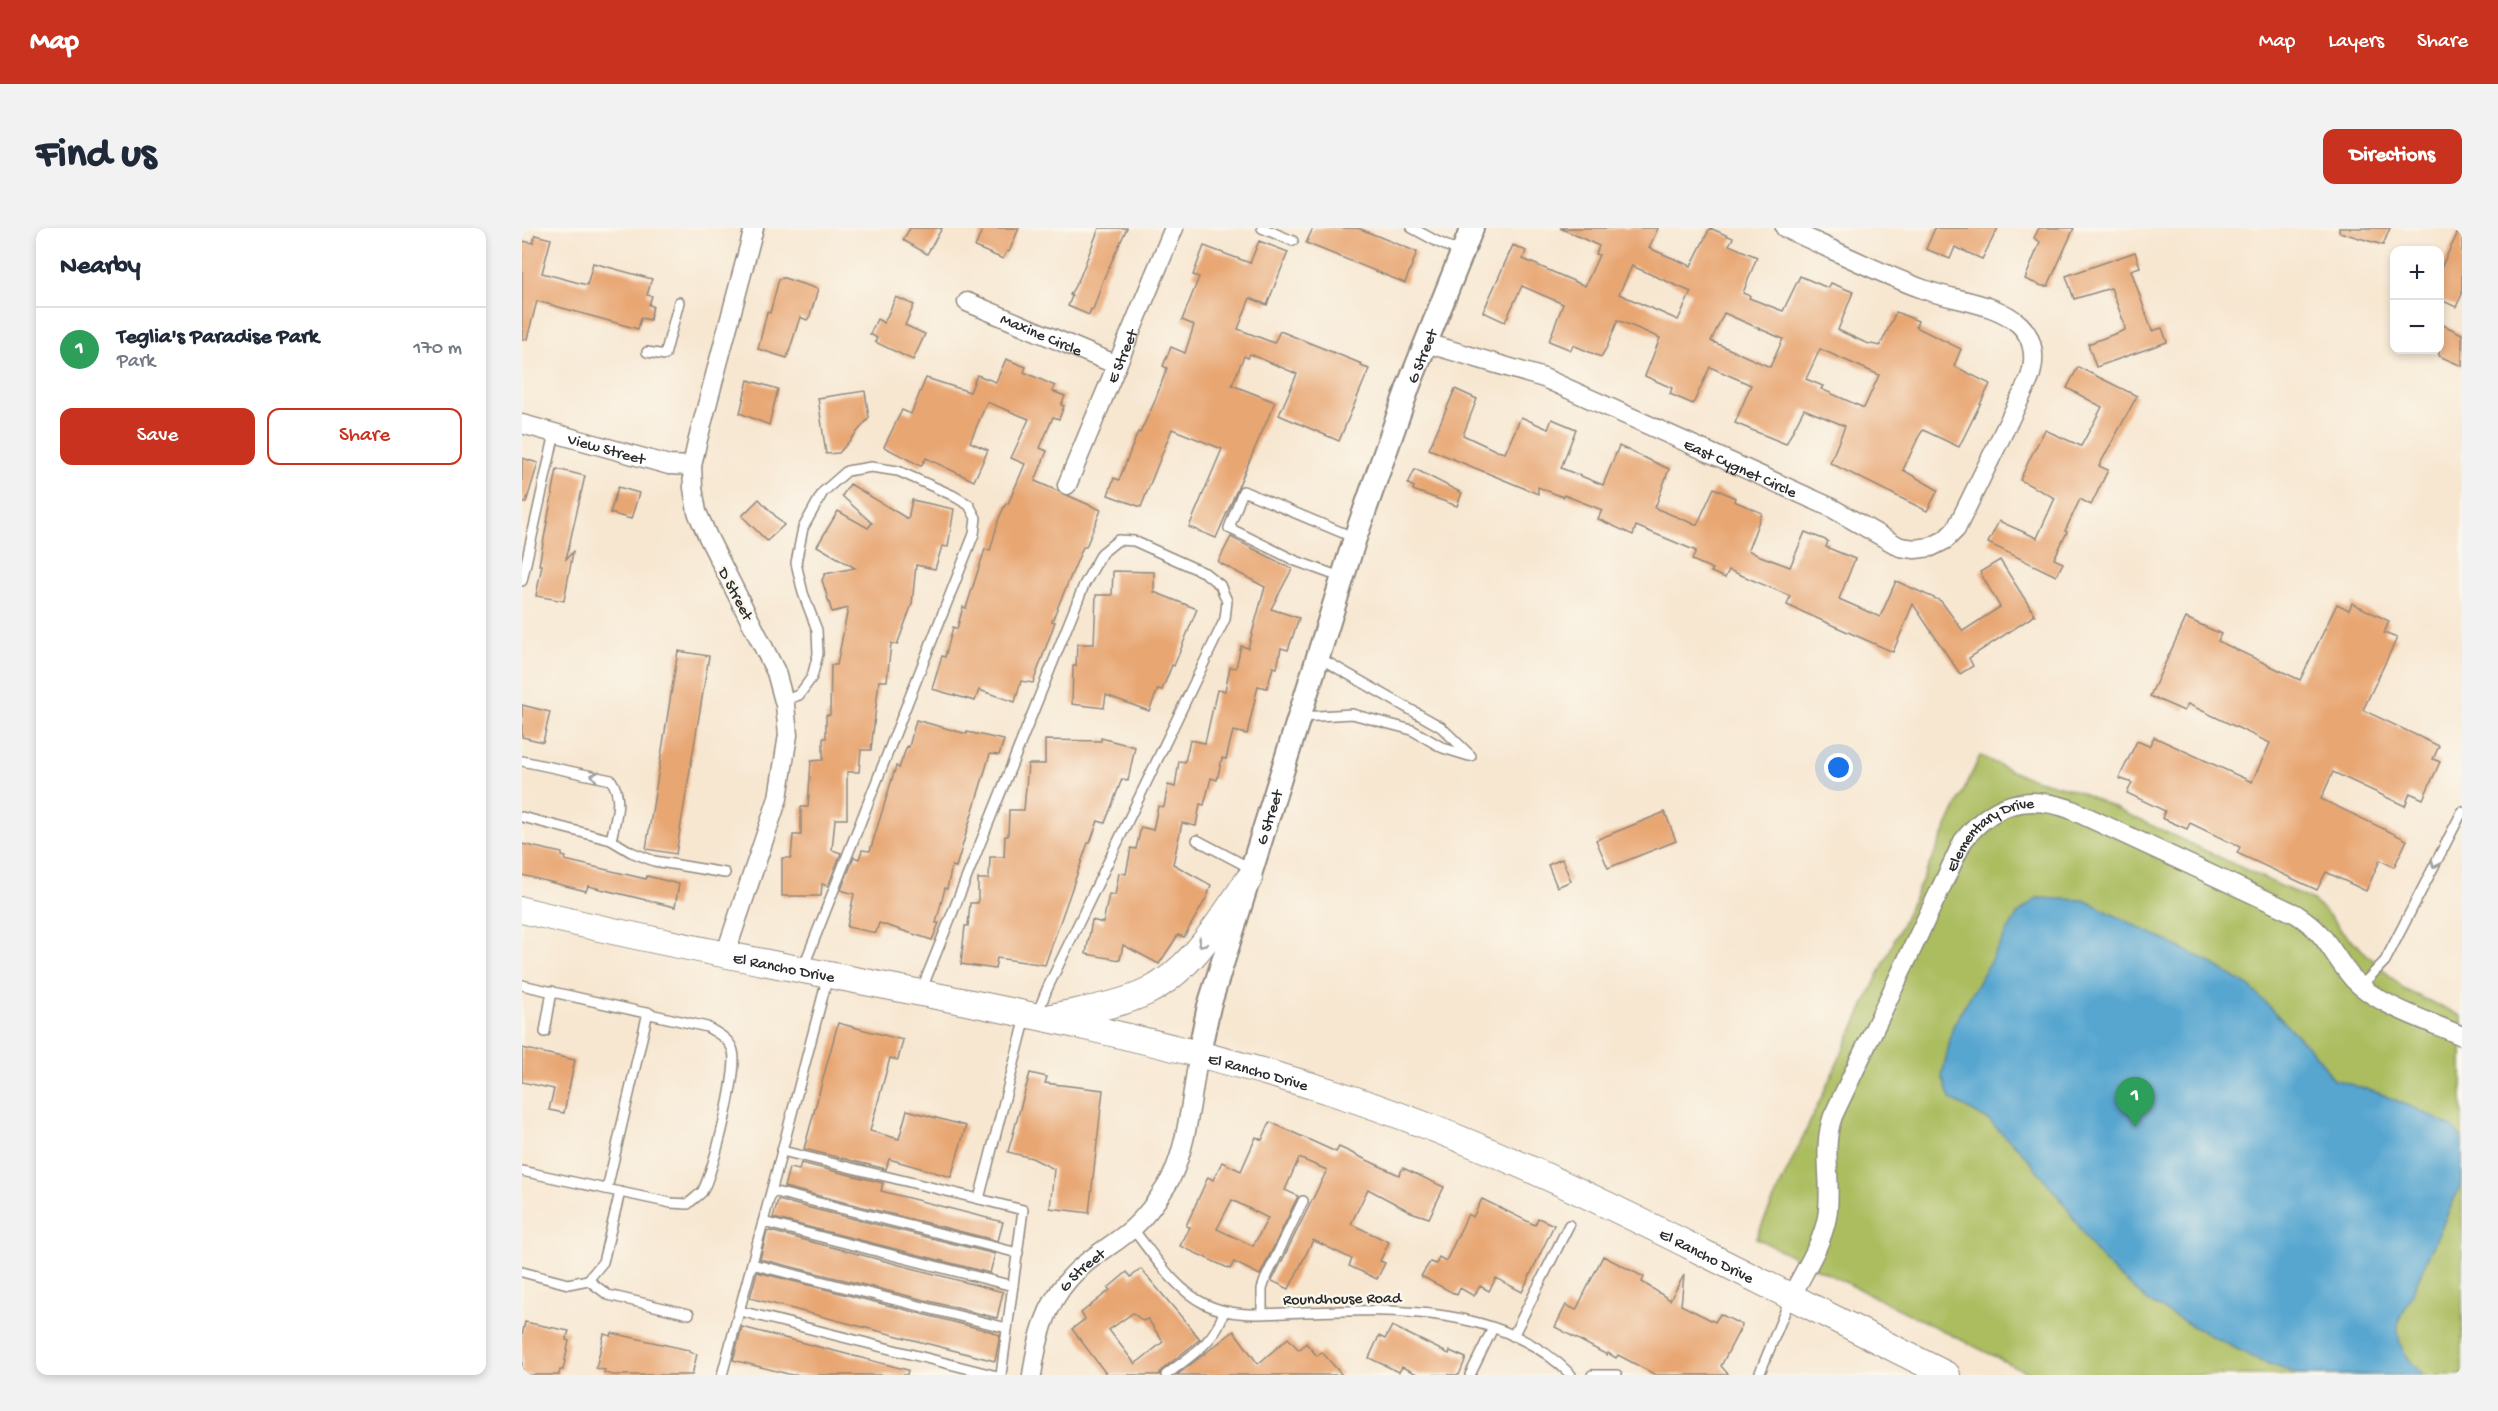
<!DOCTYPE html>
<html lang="en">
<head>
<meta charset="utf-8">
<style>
	body { margin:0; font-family:"Gochi Hand",sans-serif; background:#f2f2f3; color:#1f2937 }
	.controls { position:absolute; right:18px; top:18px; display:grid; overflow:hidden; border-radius:12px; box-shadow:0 3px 9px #0003 }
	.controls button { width:54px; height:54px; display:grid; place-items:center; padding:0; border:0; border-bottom:2px solid #e0e1e3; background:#fff; color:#1f2937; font:30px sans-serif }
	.you { position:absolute; left:1317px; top:540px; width:21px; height:21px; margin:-15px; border:4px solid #fff; border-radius:50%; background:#1a73e8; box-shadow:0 0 0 9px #1a73e833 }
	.badge { display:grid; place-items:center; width:39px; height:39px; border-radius:50%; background:#c8321e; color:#fff; font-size:20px; font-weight:700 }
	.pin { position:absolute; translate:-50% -50px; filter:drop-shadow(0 2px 3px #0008) }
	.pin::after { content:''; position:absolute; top:32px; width:21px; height:18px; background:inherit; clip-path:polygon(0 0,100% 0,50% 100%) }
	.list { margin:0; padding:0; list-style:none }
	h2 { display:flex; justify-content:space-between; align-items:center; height:78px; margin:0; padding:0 24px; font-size:26px }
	h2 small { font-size:20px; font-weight:400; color:#747a83 }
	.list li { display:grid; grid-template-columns:39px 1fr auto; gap:18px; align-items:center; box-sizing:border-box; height:84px; padding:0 24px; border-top:2px solid #e0e1e3 }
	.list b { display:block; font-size:22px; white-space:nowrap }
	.list p { margin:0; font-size:20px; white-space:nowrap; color:#747a83 }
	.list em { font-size:20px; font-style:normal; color:#747a83 }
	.actions { display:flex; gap:12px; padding:18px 24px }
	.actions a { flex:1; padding:14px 0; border:2px solid #c8321e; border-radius:12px; text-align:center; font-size:21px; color:#c8321e }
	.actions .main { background:#c8321e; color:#fff }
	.map { position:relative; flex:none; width:1940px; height:1147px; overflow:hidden; border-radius:12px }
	header { display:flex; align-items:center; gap:36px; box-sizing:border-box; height:84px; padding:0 30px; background:#c8321e; color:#fff }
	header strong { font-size:28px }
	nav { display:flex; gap:33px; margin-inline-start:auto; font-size:21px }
	.intro { display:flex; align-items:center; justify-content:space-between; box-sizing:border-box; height:144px; padding:0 36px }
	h1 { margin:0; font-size:42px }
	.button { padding:15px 27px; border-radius:12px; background:#c8321e; color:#fff; font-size:21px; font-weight:700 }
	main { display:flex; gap:36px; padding:0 36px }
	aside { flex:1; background:#fff; border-radius:12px; box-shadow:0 3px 9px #0003 }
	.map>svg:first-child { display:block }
	.green { fill:#acbd60; stroke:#6c7446; stroke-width:1.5 }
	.water { fill:#56a6d0; stroke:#40687e; stroke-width:1.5 }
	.building { fill:#e8a672; fill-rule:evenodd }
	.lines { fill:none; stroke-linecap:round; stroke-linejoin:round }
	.service-casing { stroke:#91897e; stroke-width:12 }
	.minor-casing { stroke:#91897e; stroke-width:21 }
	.tertiary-casing { stroke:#91897e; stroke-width:26 }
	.secondary-casing { stroke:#91897e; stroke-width:28 }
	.service { stroke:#fff; stroke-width:9 }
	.minor { stroke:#fff; stroke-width:18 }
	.tertiary { stroke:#fff; stroke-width:22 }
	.secondary { stroke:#fff; stroke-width:26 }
	.oneway { stroke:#a0a0a0 }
	.labels { text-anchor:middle; stroke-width:5; stroke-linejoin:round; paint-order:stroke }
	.street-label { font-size:16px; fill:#2b2b2b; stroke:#fbf7ec }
</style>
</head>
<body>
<header>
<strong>Map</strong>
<nav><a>Map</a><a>Layers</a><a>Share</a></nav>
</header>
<div class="intro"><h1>Find us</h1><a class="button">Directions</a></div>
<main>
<aside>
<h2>Nearby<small></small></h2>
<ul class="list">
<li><span class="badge" style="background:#2e9e5b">1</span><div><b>Teglia's Paradise Park</b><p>Park</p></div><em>170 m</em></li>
</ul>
<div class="actions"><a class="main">Save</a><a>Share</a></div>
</aside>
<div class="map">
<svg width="1940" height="1147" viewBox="0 0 1940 1147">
	<rect width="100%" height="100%" fill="#fbf7ec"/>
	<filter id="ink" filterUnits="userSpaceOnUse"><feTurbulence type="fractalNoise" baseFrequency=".0167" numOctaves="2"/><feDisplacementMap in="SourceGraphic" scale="12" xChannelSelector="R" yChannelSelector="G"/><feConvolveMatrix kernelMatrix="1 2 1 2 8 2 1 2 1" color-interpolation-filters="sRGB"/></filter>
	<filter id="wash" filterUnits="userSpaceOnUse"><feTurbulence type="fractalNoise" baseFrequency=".008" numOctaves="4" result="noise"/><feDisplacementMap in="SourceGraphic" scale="24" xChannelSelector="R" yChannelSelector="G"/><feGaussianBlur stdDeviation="1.35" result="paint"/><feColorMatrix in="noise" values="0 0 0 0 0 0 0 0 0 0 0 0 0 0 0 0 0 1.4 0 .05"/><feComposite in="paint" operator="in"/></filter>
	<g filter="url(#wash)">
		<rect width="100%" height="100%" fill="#f7e7d1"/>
		<path class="green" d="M1458,528l40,19 58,16 235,110 14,12 14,17 64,60 57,26v359h-430l-276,-137z"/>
		<path class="water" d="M1515,670l47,2 129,64 37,23 69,71 14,21 46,14 46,20 27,14 10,11v44l-64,142c-1,25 10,34 25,51h-123l-40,-14 -66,-34 -45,-25 -36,-31 -20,-22 -28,-44 -40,-50 -37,-35 -38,-21 -8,-23 11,-50 64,-111z"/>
		<g id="blocks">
			<g class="building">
				<path d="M388,0h32l-15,26 -24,-14z"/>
				<path d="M461,0h36l-10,24 -2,-1 -4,8 -28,-12z"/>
				<path d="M577,0h28l-24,52 -10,30 -2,-1 -2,6 -21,-9 4,-10 -2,-1 10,-18z"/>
				<path d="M791,0h45l59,24 -12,31 -99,-40z"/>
				<path d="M1038,0h98l-9,20 42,18 19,-38 23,10 -4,7 28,12 -14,36 7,3 -1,2 34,13 17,-35 28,12 3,-5 22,9 -15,38 28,13 14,3 16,-34 22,9 -2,6 45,22 -7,17 36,18 -31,63 -36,-17 -4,6 -16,34 35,20 -11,21 -97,-48 15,-37 -41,-17 -18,35 -27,-11 -24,-10 16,-38 -41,-18 -17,37 -23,-10 2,-6 -27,-12 15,-38 -42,-18 -11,27 -6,10 -28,-12 -2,5 -22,-9 14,-37 -41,-18 -17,36 -22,-10 30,-67 13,6 -3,8 62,27 14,-31 -3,-1 3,-8zM1110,38l59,26 -13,28 -59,-26zM1202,85l59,26 -13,28 -59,-26zM1298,121l59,26 -15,33 -43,-19 2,-3 -17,-7z"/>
				<path d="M1413,0h63l-16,31 -27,-12 -5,12 -24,-10z"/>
				<path d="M1517,0h35l-26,58h-6l-17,-7 15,-37 -6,-4z"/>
				<path d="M1817,0h51l-7,17 -44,-13z"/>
				<path d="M1938,0h2v66l-6,13 -17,-8v-27z"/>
				<path d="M13,7l16,4 -9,34 45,12 6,-22 59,16 -5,16 5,1 -3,9 4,1 -3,14 -9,-2 -3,11 -101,-28 -10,38h-5v-98l11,2z"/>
				<path d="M737,13l29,11 -21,53 -17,-7 -12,31 36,14 6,-12 82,33 -1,2 8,3 -30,72 -60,-26 18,-41 -47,-20 -2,4 -4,-2 -12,29 43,17 -59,136 -27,-11 33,-78 -50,-20 -31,78 -33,-12 6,-17 5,2 19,-48 2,1 14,-30 13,-35 -4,-2 8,-19 14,6 9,-28 -12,-5 17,-43 -6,-2 11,-29 46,17z"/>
				<path d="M1613,24l5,15 -9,3 21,61 10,-3 5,14 -71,25 -8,-23 37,-14 -1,-7 -13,-35 -37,11 -8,-23z"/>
				<path d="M262,50l34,11 -8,27 -3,4 -7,-3 -13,41 -29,-9 9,-37 3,1 9,-34z"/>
				<path d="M374,69l18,8 -9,20 20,9 -12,26 -38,-18 2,-4 -7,-4 7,-15 7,4z"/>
				<path d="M1917,95l23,11v32l-23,-10z"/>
				<path d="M484,131l20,8 -2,5 31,14 -3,5 13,5 -4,9 3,1 -5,13 -6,-2 -13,31 7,3 -12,30 66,29 -15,37h-3l-31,74 3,1 -22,61 -12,-2 -6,21 -36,-12 -4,11 -43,-12 10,-33 3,1 8,-30 4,2 6,-22 3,1 19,-59 5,2 9,-33 7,-15 2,1 17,-40 -14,-6 18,-39 -42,-17 -17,40 18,8 -14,31 -48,-23 -5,8 -37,-19 18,-37 9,4 15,-36 44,14 7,-17 19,7z"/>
				<path d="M1556,139l59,29 -38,70 9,4 -17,35 -11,-6 -15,32 2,1 -13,27 9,4 -7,13 -68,-33 11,-22 38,17 18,-40 -35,-18 10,-22 15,-28 36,16 21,-39 -35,-19z"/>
				<path d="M226,152l30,9 -9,36 -29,-12z"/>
				<path d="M933,161l22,10 -14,36 34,16 8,2 16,-36 27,12 4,-10 24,10 -15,39 42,17 16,-39 50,23 -14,39 42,17 17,-37 21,10 -1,3 28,12 -14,37 7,4 35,13 15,-35 23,9 -2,6 29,12 -16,40 41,18 16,-36 45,20 22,30 37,-24 -20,-35 20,-12 35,55 -66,43 4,8 -13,8 -47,-70 -20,48 -106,-47 3,-9 -61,-26 -4,8 -14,-6 2,-3 -21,-9 4,-9 -26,-11 -34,-14 -3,9 -35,-16 4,-9 -38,-15 -1,2 -25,-10v7l-109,-45z"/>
				<path d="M343,163l4,27 -30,35 -13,1 -8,-56z"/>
				<path d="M0,230l16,5 -12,40h-4z"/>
				<path d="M35,241l28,7 -19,83 7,-7 -9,49 -28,-5 6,-31h-3z"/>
				<path d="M893,241l47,24 -5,13 -44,-16 1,-3 -6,-3z"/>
				<path d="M328,256l58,35 4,-19 42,9 -6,38 -6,-1 -7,23 -19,-4 -4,39 -15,41 -6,-2 -4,38h-8l-8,69h-10l-2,22h-12v47h-12l-3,31 9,3 -13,33 -6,-2 -1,12h-39v-38h9l2,-23h8v-28h7l3,-46 12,-1v-22h3v-23h4l1,-50h6l11,-57 -16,4 -10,-32 3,-6 30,-6 -38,-22 21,-35 30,17 4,-5 -30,-27z"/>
				<path d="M96,259l21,6 -8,26 -21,-6z"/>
				<path d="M237,271l25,26 -17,16 -25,-25z"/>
				<path d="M709,309l61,32 -21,40 28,9 -11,32 -7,-2 -4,20 -4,-1 -6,21 -9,-2 -11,48 -14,-3 -7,28 -4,-1 -5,22 -6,-2 -7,27 -4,-1 -4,22 -14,-3 -9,41 38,21 -3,10 -24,42 -6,-2 -19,29 -36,-19 -3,15 -34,-6 6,-34 11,3 6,-29 6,1 4,-22 7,1 5,-26 5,1 5,-22 12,3 5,-24 6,1 4,-22 7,2 4,-26 6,1 5,-22 15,3 12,-53 8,1 5,-24 6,1 5,-22 7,2 17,-61 -47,-25z"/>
				<path d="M591,343l41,1v20l43,17 -23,57 -2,-1 -10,25 -4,-1 -9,22 -43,-16 -2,13 -32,-4 1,-38h3l1,-22h17l2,-49h16z"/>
				<path d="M1830,375l37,18 -5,12 13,5 -34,72 76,36 -6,13 7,3 -17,37 -13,-6 -5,13 -72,-34 -12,27 86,41 -13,27 -14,-7 -14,31 -40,-19 -9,18 -80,-37 3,-6 -50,-24 -3,6 -25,-11 3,-7 -38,-18 5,-10 -13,-5 18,-37 12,5 5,-9 98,45 18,-39 -82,-39 -4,7 -34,-15 36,-78 35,16 -3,7 82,39 37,-76 12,6z"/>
				<path d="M156,423l31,5 -33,198 -30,-5z"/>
				<path d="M0,477l28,7 -7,30 -21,-5z"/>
				<path d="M394,492l51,14v-2l37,8 -5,15 -9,-1 -34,113 -4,-1 -5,23 -2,-1 -9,35h3l-7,17 -53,-17 -3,10 -29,-6 7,-33 -13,-4 13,-33 5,2 3,-9 8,1 26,-85 3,2 8,-22 2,1z"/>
				<path d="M579,510l34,9 -7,34 -6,-2 -17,44 -7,-2 -8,22h-2l-43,122 -48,-7 -2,11 -34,-5 4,-38h3l2,-23h8v-24h11l1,-22h14l1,-21h3l1,-26h15l4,-46h17v-24l56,1z"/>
				<path d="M1143,584l11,29 -68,27 -12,-28z"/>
				<path d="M0,616l40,9v3l4,1 -1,3 81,19 1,-3 32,8 -4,23 -87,-21 -2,5 -64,-16z"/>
				<path d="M1040,631l9,22 -14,6 -9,-22z"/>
				<path d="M316,795l65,17 -5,20 -8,-2 -20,73 29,8 8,-29 59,16 -15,51 -62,-18 -3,10 -82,-20z"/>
				<path d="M0,820l53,12 -11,53 -15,-3 5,-21 -32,-7z"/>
				<path d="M508,845l17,4 -2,6 58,7 -14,123 -39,-5 4,-39 -22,-11 -24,-6z"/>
				<path d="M748,894l66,30 3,-5 60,28 4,-7 41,19 -15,31 -18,-6 -43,-23 -17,35 38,18 -9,19 5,2 -8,16 -28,-13 3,-7 -39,-19 -24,49 -17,-8 55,-111 -28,-12 -14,32 13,6 -38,79 -26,-13 -4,7 -50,-23 10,-19 -4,-1 22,-49 5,3 9,-18 19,9 15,-34 6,3zM710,972l36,18 -15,28 -36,-17z"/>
				<path d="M279,935l82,20 -2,8 122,31 -5,19 -214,-54 5,-19 10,2z"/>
				<path d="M960,971l53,26 3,-7 16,7 -32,67 -26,-14 -7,13 -9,-5 -6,10 -14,-8 -3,7 -36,-19 9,-14 6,2 3,-7 7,4 22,-47 5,3z"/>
				<path d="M256,972l217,54 -5,19 -217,-55z"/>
				<path d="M248,1003l233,61 -6,26 -237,-59 7,-27z"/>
				<path d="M1081,1028l41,21 -2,5 28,18 14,-25 -3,30 34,17 5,-8 22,11 -21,41 8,9h-73l-38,-20 -2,3 -8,-5 -1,2 -52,-28 11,-22 10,5z"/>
				<path d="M619,1041l59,70 -38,31 -3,5h-52l-35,-46 13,-10 -4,-6 29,-23 -2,-2 19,-16 4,5zM611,1085l10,8 5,-2 15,23 -28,22 -26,-34z"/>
				<path d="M235,1044l236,60v1l7,2 -5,26 -245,-63z"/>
				<path d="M3,1094l44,9 -3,9 3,1 -6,29h-3l-1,5h-37v-40z"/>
				<path d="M870,1098l57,28 1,-3 16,7 -7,17h-40l-17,-8 -3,5 -30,-14 10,-22 6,3z"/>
				<path d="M220,1099l166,43 -1,5h-115l-59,-15z"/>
				<path d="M712,1103l24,33 30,-26 11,12 7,-7 11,13 5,-4 20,23h-165z"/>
				<path d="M90,1105l77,17v2l8,2 -5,21h-79l-9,-2 1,-3 -9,-2 8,-34 7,2z"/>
			</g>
		</g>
	</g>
	<g filter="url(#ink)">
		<use href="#blocks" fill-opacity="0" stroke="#91897e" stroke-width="1.5"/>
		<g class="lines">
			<g class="service-casing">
				<g id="service">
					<path d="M740,0l31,13"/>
					<path d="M890,0l26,14 23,10"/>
					<path d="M125,124l18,3 14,-53"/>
					<path d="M821,350l-47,-17 -67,-33 14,-37 112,47"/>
					<path d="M0,353l33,-148"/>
					<path d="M796,429l123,70 30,29"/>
					<path d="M262,472l15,-5 13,-18 6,-23 -1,-24 -14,-37 -7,-30 7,-35 20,-36 24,-21 24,-4 27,4 54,24 17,10 7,13 -2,16 -171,434"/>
					<path d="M779,489l51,-3 60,16 31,18 26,8"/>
					<path d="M0,533l89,19c13,18 4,40 0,60"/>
					<path d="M0,589l89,23 20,12 23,9 71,12"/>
					<path d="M675,612l55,29"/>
					<path d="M306,748l-46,175 197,48 47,-182"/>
					<path d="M0,757l185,42c10,6 23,12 26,24 6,19 -20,123 -31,141 -4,4 -10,8 -14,12l-17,-1 -149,-32"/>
					<path d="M1839,758l24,-25 77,-149"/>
					<path d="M399,763l163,-406 18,-32 16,-13 16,1 71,32 15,12 7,16 -2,18 -177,368 -11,27"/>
					<path d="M23,804l7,-41"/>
					<path d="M85,961l41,-177"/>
					<path d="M250,963l246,62"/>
					<path d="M457,971l44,11 -22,165"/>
					<path d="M241,994l250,64"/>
					<path d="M610,1000c21,26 42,61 73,76 30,15 66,9 99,8 90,-3 199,-7 267,63"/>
					<path d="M230,1036l255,64"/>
					<path d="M0,1044l46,12 20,-4 15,-18 17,-70"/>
					<path d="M66,1052l20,15 81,19"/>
					<path d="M218,1083l253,64"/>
					<path d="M740,1085v-24l3,-9 38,-79"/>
					<path d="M991,1108l56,-111"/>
					<path d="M200,1147l60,-224"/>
					<path d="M644,1147c25,-20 49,-32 58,-64"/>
					<path d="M948,1147l23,-47"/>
					<path d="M1070,1147h25"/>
					<path d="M1237,1147l31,-76"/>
				</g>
			</g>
			<g class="minor-casing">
				<g id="minor">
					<path id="s1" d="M445,74l150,63"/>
					<path id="s2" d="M904,115l118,35 286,129 70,40 15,2 16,-2 14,-7 11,-11 73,-149c7,-19 6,-40 -9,-55 -24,-23 -66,-24 -97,-36 -47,-17 -93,-41 -138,-61"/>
					<path id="s3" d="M0,196l147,41 23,1"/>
					<path id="s4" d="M545,257l107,-257"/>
					<path d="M203,727l53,-157 10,-63 -3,-30 -9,-33 -68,-135 -11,-25 -4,-24 -1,-22 5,-23 57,-215"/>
					<path id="s5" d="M1269,1069c13,-26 31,-52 36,-80 6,-33 -6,-68 6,-101l130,-275c29,-37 62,-48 107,-32l226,105c33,21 35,40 58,66 25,26 75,41 108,56"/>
					<path id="s6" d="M510,1147c5,-35 13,-69 37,-96 18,-21 44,-33 64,-51 13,-12 24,-27 34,-43 20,-32 25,-93 32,-132"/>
				</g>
			</g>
			<g class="tertiary-casing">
				<g id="tertiary">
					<path id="s7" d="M677,825l10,-47 146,-468 54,-153 63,-157"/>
				</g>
			</g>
			<g class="secondary-casing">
				<g id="secondary">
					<path id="s8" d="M0,682c270,66 548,99 813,183 132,43 251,100 375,163 79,40 158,79 237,119"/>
					<path d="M530,789c31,-7 66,-11 95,-25 46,-23 73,-72 102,-113"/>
				</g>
			</g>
			<use href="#service" class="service"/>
			<use href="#minor" class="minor"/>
			<use href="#tertiary" class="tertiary"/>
			<use href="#secondary" class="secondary"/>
		</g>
		<defs><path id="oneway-chevron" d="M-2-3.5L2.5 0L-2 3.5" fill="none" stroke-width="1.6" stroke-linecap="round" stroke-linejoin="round" transform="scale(1.5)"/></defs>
		<g class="oneway">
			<use href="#oneway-chevron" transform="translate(73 548) rotate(-166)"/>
			<use href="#oneway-chevron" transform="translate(1913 636) rotate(117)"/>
			<use href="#oneway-chevron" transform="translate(680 715) rotate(128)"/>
		</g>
	</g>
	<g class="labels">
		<g class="street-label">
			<text dy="6" stroke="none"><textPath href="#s1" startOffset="81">Maxine Circle</textPath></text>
			<text dy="6" stroke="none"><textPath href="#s4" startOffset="140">E Street</textPath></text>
			<text dy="6" stroke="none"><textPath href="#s7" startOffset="732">G Street</textPath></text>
			<text dy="6" stroke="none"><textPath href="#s3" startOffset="88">View Street</textPath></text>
			<text dy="6" stroke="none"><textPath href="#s2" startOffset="339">East Cygnet Circle</textPath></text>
			<text transform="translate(215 365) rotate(62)" y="6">D Street</text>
			<text dy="6" stroke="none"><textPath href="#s7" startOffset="246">G Street</textPath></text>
			<text dy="6" stroke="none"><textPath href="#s5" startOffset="520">Elementary Drive</textPath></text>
			<text dy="6" stroke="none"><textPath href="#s8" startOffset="268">El Rancho Drive</textPath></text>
			<text dy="6" stroke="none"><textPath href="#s8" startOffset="754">El Rancho Drive</textPath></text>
			<text dy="6" stroke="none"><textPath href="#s8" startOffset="1240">El Rancho Drive</textPath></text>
			<text dy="6" stroke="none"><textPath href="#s6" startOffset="120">G Street</textPath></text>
			<text transform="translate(820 1069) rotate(-1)" y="6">Roundhouse Road</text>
		</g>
	</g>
</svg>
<div class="controls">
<button>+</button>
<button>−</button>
</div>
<div class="you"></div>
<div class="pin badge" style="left:1613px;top:899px;background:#2e9e5b">1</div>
</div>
</main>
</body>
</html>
